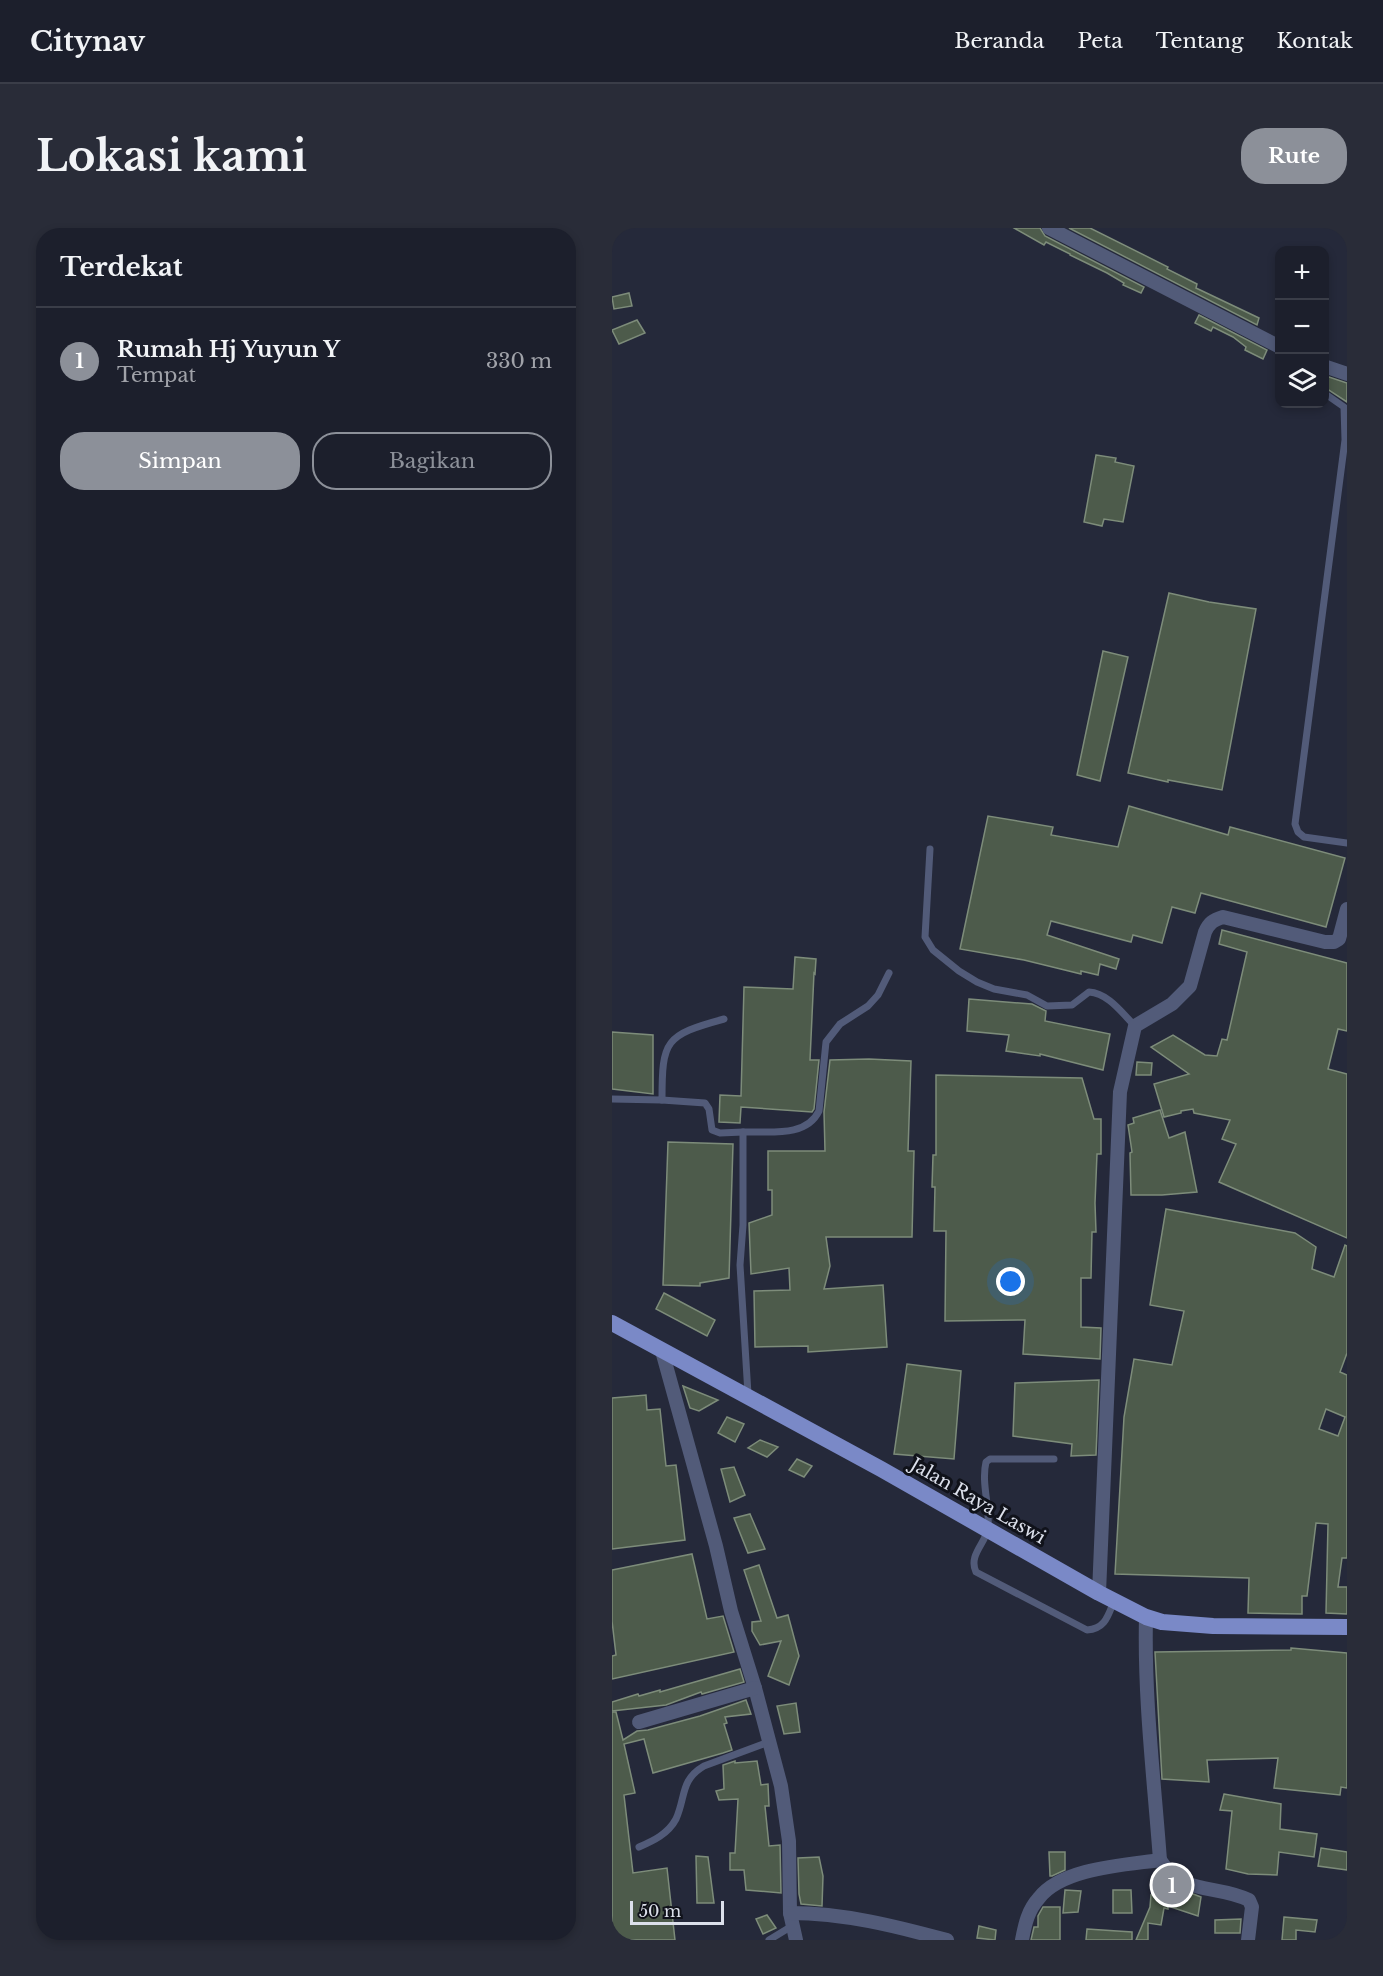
<!DOCTYPE html>
<html lang="id">
<head>
<meta charset="utf-8">
<style>
	body { margin:0; font-family:"Libre Baskerville",serif; background:#292c38; color:#f1f3f6 }
	.controls { position:absolute; right:18px; top:18px; display:grid; overflow:hidden; border-radius:12px; box-shadow:0 3px 9px #0003 }
	.controls button { width:54px; height:54px; display:grid; place-items:center; padding:0; border:0; border-bottom:2px solid #3a3d48; background:#1c1f2c; color:#f1f3f6; font:30px sans-serif }
	.scale { position:absolute; left:18px; bottom:15px; width:94px; box-sizing:border-box; padding-left:6px; border:3px solid #dce0eb; border-top:0; font-size:16px; line-height:21px; white-space:nowrap; color:#dce0eb; -webkit-text-stroke:4px #10121a; paint-order:stroke }
	.you { position:absolute; left:399px; top:1054px; width:21px; height:21px; margin:-15px; border:4px solid #fff; border-radius:50%; background:#1a73e8; box-shadow:0 0 0 9px #1a73e833 }
	.badge { display:grid; place-items:center; width:39px; height:39px; border-radius:50%; background:#8c9099; color:#fff; font-size:20px; font-weight:700 }
	.pin { position:absolute; translate:-50% -50%; border:3px solid #fff; box-shadow:0 2px 6px #0006 }
	.list { margin:0; padding:0; list-style:none }
	h2 { display:flex; justify-content:space-between; align-items:center; height:78px; margin:0; padding:0 24px; font-size:26px }
	h2 small { font-size:20px; font-weight:400; color:#a0a2a9 }
	.list li { display:grid; grid-template-columns:39px 1fr auto; gap:18px; align-items:center; box-sizing:border-box; height:108px; padding:0 24px; border-top:2px solid #3a3d48 }
	.list b { display:block; font-size:22px; white-space:nowrap }
	.list p { margin:0; font-size:20px; white-space:nowrap; color:#a0a2a9 }
	.list em { font-size:20px; font-style:normal; color:#a0a2a9 }
	.actions { display:flex; gap:12px; padding:18px 24px }
	.actions a { flex:1; padding:14px 0; border:2px solid #8c9099; border-radius:24px; text-align:center; font-size:21px; color:#8c9099 }
	.actions .main { background:#8c9099; color:#fff }
	.icon { flex:none; width:33px; height:33px; fill:none; stroke:currentColor; stroke-width:2; stroke-linecap:round; stroke-linejoin:round }
	.map { position:relative; flex:none; width:735px; height:1712px; overflow:hidden; border-radius:24px }
	header { display:flex; align-items:center; gap:36px; box-sizing:border-box; height:84px; padding:0 30px; background:#1c1f2c; border-bottom:2px solid #3a3d48 }
	header strong { font-size:28px }
	nav { display:flex; gap:33px; margin-inline-start:auto; font-size:21px }
	.intro { display:flex; align-items:center; justify-content:space-between; box-sizing:border-box; height:144px; padding:0 36px }
	h1 { margin:0; font-size:42px }
	.button { padding:15px 27px; border-radius:24px; background:#8c9099; color:#fff; font-size:21px; font-weight:700 }
	main { display:flex; gap:36px; padding:0 36px }
	aside { flex:1; background:#1c1f2c; border-radius:24px; box-shadow:0 3px 9px #0003 }
	.map>svg:first-child { display:block }
	.building { fill:#4d5b4b; stroke:#7d8c7a; stroke-width:1.5; fill-rule:evenodd }
	.lines { fill:none; stroke-linecap:round; stroke-linejoin:round }
	.service { stroke:#525b79; stroke-width:7 }
	.minor { stroke:#525b79; stroke-width:14 }
	.primary { stroke:#7a89c7; stroke-width:16 }
	.labels { text-anchor:middle; stroke-width:6; stroke-linejoin:round; paint-order:stroke }
	.street-label { font-size:18px; fill:#dce0eb; stroke:#10121a }
</style>
</head>
<body>
<header>
<strong>Citynav</strong>
<nav><a>Beranda</a><a>Peta</a><a>Tentang</a><a>Kontak</a></nav>
</header>
<div class="intro"><h1>Lokasi kami</h1><a class="button">Rute</a></div>
<main>
<aside>
<h2>Terdekat<small></small></h2>
<ul class="list">
<li><span class="badge">1</span><div><b>Rumah Hj Yuyun Y</b><p>Tempat</p></div><em>330 m</em></li>
</ul>
<div class="actions"><a class="main">Simpan</a><a>Bagikan</a></div>
</aside>
<div class="map">
<svg width="735" height="1712" viewBox="0 0 735 1712">
	<rect width="100%" height="100%" fill="#25293a"/>
	<g class="building">
		<path d="M402,0h26l5,8 99,51 -3,6 -18,-8 1,-2 -17,-10 -37,-18v-1l-24,-12 -2,3z"/>
		<path d="M457,0h21l78,39 -1,2 30,15 -1,4 63,30 -2,7z"/>
		<path d="M17,65l3,13 -18,3 -2,-12z"/>
		<path d="M587,87l68,35 -4,9 -18,-9 1,-3 -13,-10 -20,-10 -2,4 -16,-8z"/>
		<path d="M25,92l8,13 -26,11 -7,-14z"/>
		<path d="M714,148l21,7v19l-23,-15z"/>
		<path d="M484,227l20,3 -1,4 19,4 -11,56 -19,-3 -2,7 -18,-4z"/>
		<path d="M557,365l40,9 47,7 -34,181 -54,-10v2l-40,-9z"/>
		<path d="M491,423l25,6 -28,124 -23,-6z"/>
		<path d="M517,578l99,29 2,-8 115,31 -19,69 -125,-34 -6,20 -23,-6 -10,36 -29,-8 -2,7 -80,-21 -4,14 72,24 -3,10 -16,-5 -2,11 -17,-4v3l-57,-14 -64,-11 28,-133 65,11 -2,8 67,12z"/>
		<path d="M610,702l125,33v68l-9,-2 -10,40 19,5v164l-128,-56 17,-38 -14,-5 8,-19 -36,-7 -1,-4 -12,2v2l-17,4 -10,-33 35,-10 -38,-27 22,-12 32,20 12,1 5,-17 5,1 20,-88 -28,-8z"/>
		<path d="M183,729l21,2 -1,15 -1,-1 -4,87h9l-5,49 -2,3 -71,-5 -1,16 -21,-1 1,-27 21,1 3,-109 49,2z"/>
		<path d="M357,771l63,5 14,7 -1,10 65,13 -7,36 -63,-16v2l-34,-5 3,-16 -42,-4z"/>
		<path d="M0,804l41,3v59l-41,-5z"/>
		<path d="M257,831l42,2 -3,90h6l-2,86h-86l4,29 -6,23 59,-4 4,62 -79,5v-6l-53,1 -1,-56 36,-1 -1,-22 -38,6 -2,-51 23,-8v-25h-4v-39h57l-1,-39 6,-52z"/>
		<path d="M525,834l15,1 -1,12h-15z"/>
		<path d="M324,847l146,3 12,41h7v35h-4l-2,49 1,29h-4l-1,46h-10v49l20,1 -1,31 -77,-5 2,-34 -80,1 1,-90h-12l1,-44h-3l1,-32h3z"/>
		<path d="M548,882l9,28 16,-6 12,60 -35,3h-31l-1,-42 2,-1 -4,-27 6,-2 -1,-5z"/>
		<path d="M56,914l65,2 -4,134 -29,5v3l-37,-1z"/>
		<path d="M554,981l129,24 21,14 -4,22 22,8 11,-32 2,1v107l-7,19 7,3v183h-5l-4,29h9v27l-21,-1 2,-89 -12,-1 -9,73h-5v18l-54,-1 1,-35 -134,-4 9,-157 10,-58 38,6 12,-54 -34,-6zM714,1181l19,8 -7,19 -19,-7z"/>
		<path d="M52,1065l51,27 -8,16 -51,-27z"/>
		<path d="M295,1136l54,7 -7,88 -60,-5z"/>
		<path d="M487,1152l-3,75 -25,1 1,-12 -59,-8 2,-53z"/>
		<path d="M71,1158l35,14 -19,11 -9,-3z"/>
		<path d="M34,1167l1,15 13,-1 6,57 10,-1 9,75 -73,9v-151z"/>
		<path d="M115,1189l17,7 -9,18 -17,-9z"/>
		<path d="M148,1212l18,7 -11,10 -19,-9z"/>
		<path d="M185,1231l15,7 -8,11 -15,-7z"/>
		<path d="M122,1239l11,28 -15,7 -9,-33z"/>
		<path d="M138,1286l15,35 -17,4 -14,-35z"/>
		<path d="M80,1326l15,65 16,-3 11,36 -122,27v-23l4,-1 -4,-34v-51z"/>
		<path d="M147,1337l18,53 11,-3 11,41 -10,29 -21,-9 13,-35 -21,4 -8,-14v-9l9,-1 -17,-51z"/>
		<path d="M679,1420l56,5v135l-6,-1 -1,8 -66,-7 4,-30 -71,2 2,22 -47,-3 -7,-127 136,-2z"/>
		<path d="M128,1441l4,13 -42,12 -1,-2 -35,13 -54,6v-9l26,-8 1,2 21,-6v2z"/>
		<path d="M134,1472l5,14 -26,3 2,6 -3,1 8,26 -9,3 -70,20 -9,-34 -20,5 11,49 -11,2 9,78 34,-5 8,72h-63v-228h4l7,28 14,-9 11,-1 52,-14z"/>
		<path d="M184,1475l4,29 -16,2 -7,-28z"/>
		<path d="M123,1533v2l22,-2 4,24 7,-1 1,22h-4l4,40 11,-1 1,48 -35,-3 -2,-20h-14v-17h5l3,-54 -19,1 -3,-9 8,-2 -1,-24z"/>
		<path d="M612,1566l57,10 -1,25 37,5 -3,23 -35,-5 -2,23 -29,-1 -22,-5 6,-58 -12,-1z"/>
		<path d="M709,1620l26,4v18l-29,-4z"/>
		<path d="M437,1624h16v18l-13,6h-2z"/>
		<path d="M84,1628l12,1 6,46h-17z"/>
		<path d="M207,1629l4,19 -1,30 -21,-2 -2,-10 -1,-36z"/>
		<path d="M549,1647l14,12 26,10 -3,19 -30,-10v3l-4,-1 -3,17 -13,-2v17h-12l14,-33 1,-12 5,1z"/>
		<path d="M453,1662l16,1 -3,21 -15,1z"/>
		<path d="M501,1662h18l1,23h-19z"/>
		<path d="M431,1679h17v33h-29l3,-13h4v-11z"/>
		<path d="M155,1687l9,13 -13,6 -7,-15z"/>
		<path d="M672,1689l33,3 -2,12 -19,-2v10h-14z"/>
		<path d="M629,1691l-1,14h-25v-13z"/>
		<path d="M367,1698l17,4 -1,10 -18,-2z"/>
		<path d="M475,1701l45,3v8h-46z"/>
	</g>
	<g class="lines">
		<g class="service">
			<path d="M712,165l20,14 1,33 -50,384 3,8 6,5 43,6"/>
			<path d="M318,621l-5,88 8,13 26,21 18,11 17,7 33,6 20,11 25,-1 17,-13c19,1 33,21 46,34"/>
			<path d="M0,871l50,1c0,-60 3,-65 62,-81"/>
			<path d="M50,872l43,3 4,6 3,21 8,3 23,-1"/>
			<path d="M136,1166l-8,-129 3,-40v-93c26,-1 63,6 76,-21l7,-69 14,-18 28,-18 10,-11 11,-22"/>
			<path d="M442,1231h-64l-4,3c-5,21 4,44 2,66 -2,15 -20,27 -12,44l111,58c18,-1 21,-14 27,-29"/>
			<path d="M27,1619c14,-6 29,-13 37,-28 10,-22 4,-39 28,-53l65,-24"/>
			<path d="M157,1712l23,-14"/>
		</g>
		<g class="minor">
			<path d="M437,0l231,119"/>
			<path d="M712,138l23,8"/>
			<path d="M50,1123l54,195 15,65 24,77 26,98 8,55 1,72 6,27"/>
			<path d="M487,1365l21,-501 15,-66 37,-22 18,-18 15,-54c4,-9 8,-12 18,-15l102,25h9l5,-3 8,-30"/>
			<path d="M27,1494l116,-34"/>
			<path d="M548,1632c23,36 57,24 89,40l3,7 -4,33"/>
			<path d="M178,1685c54,0 105,13 157,27"/>
			<path d="M410,1712c3,-16 6,-30 17,-42 23,-30 86,-33 121,-38 -6,-81 -16,-162 -14,-243"/>
		</g>
		<path class="primary" d="M0,1095l269,146 218,124 47,24 16,5 51,4 134,1"/>
	</g>
	<g class="labels">
		<g class="street-label">
			<text transform="translate(366 1273) rotate(30)" y="6">Jalan Raya Laswi</text>
		</g>
	</g>
</svg>
<div class="controls">
<button>+</button>
<button>−</button>
<button><svg class="icon" aria-label="layers" viewBox="0 0 24 24"><path d="M12 4l9 5-9 5-9-5zM3 14l9 5 9-5"/></svg></button>
</div>
<div class="scale">50 m</div>
<div class="you"></div>
<div class="pin badge" style="left:560px;top:1657px">1</div>
</div>
</main>
</body>
</html>
